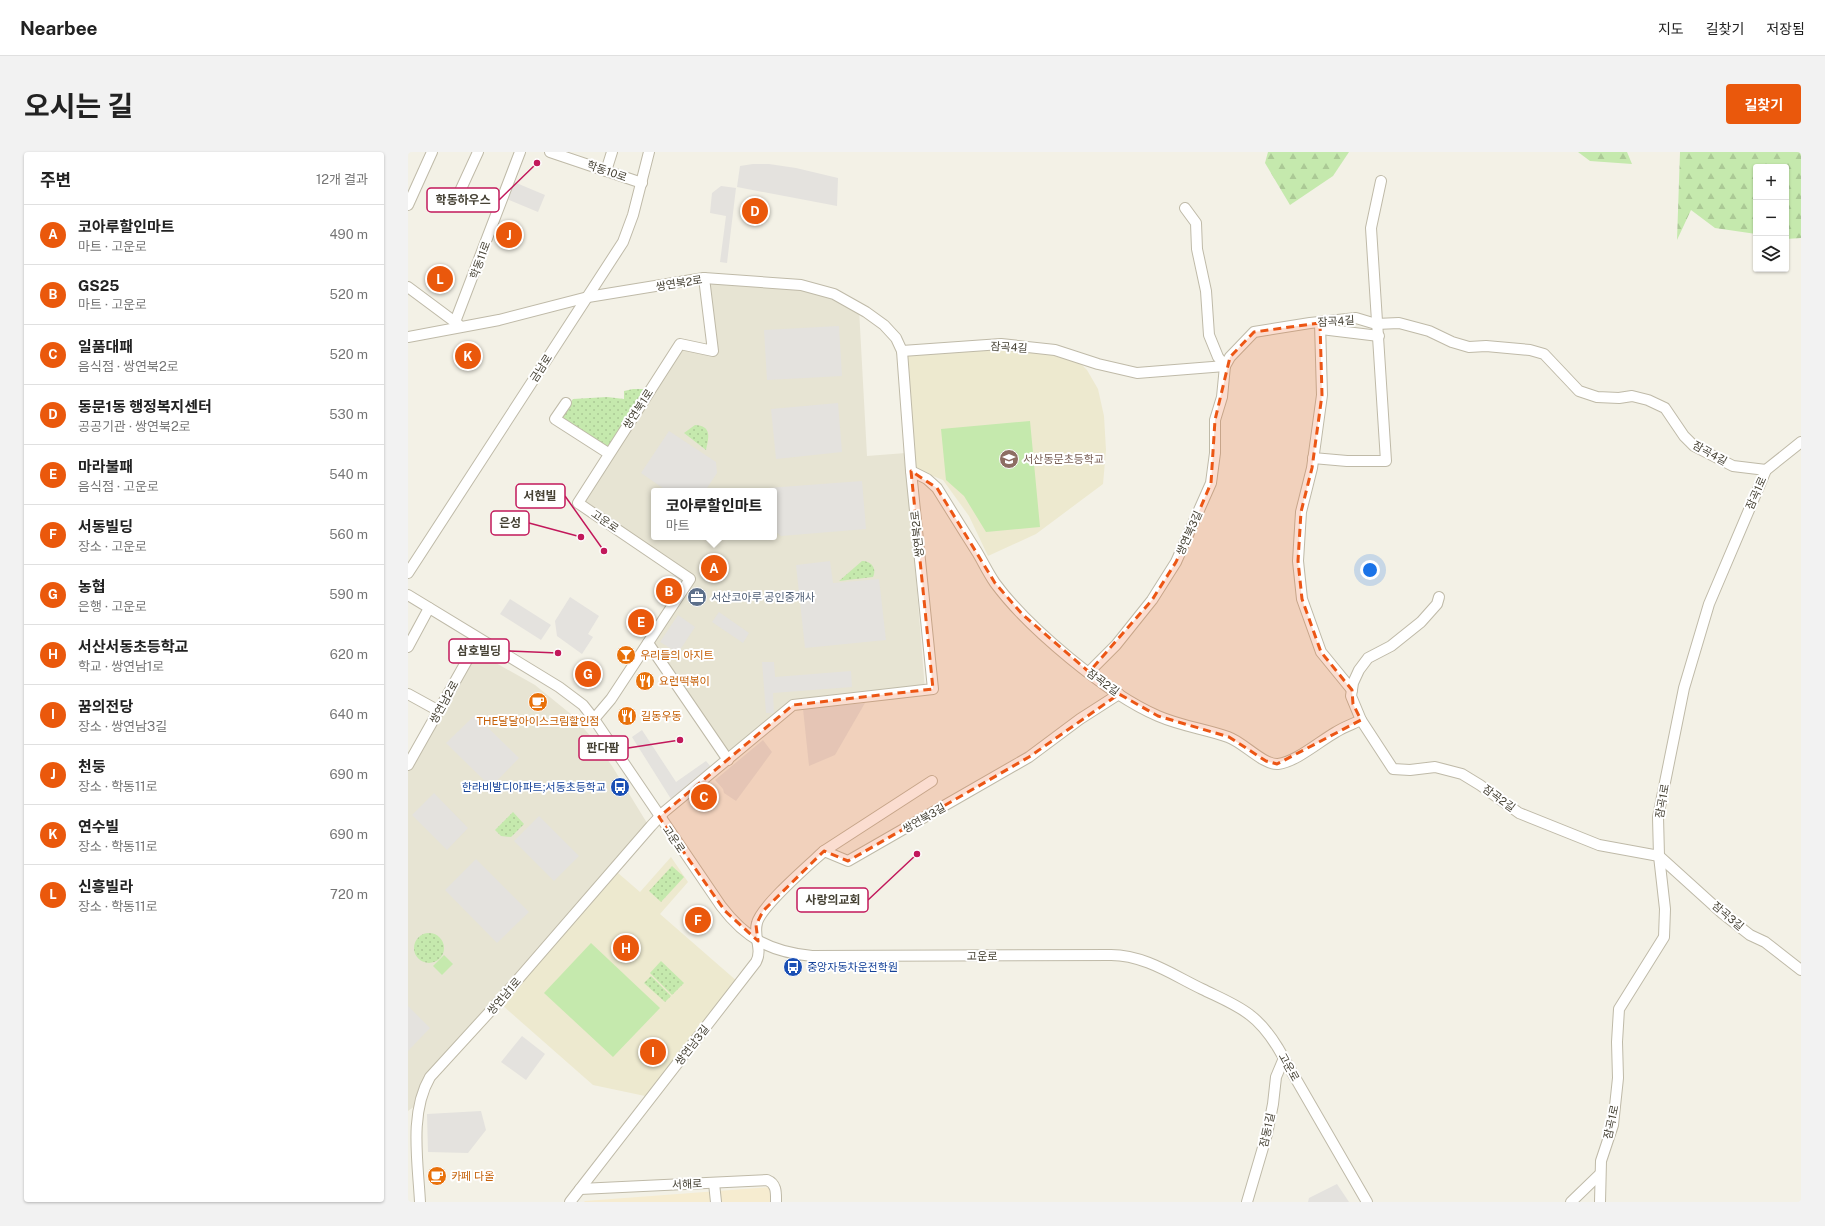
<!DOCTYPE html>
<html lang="ko">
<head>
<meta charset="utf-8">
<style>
	body { margin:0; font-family:"Public Sans","Noto Sans KR",sans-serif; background:#f2f2f2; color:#222 }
	.controls { position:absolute; right:12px; top:12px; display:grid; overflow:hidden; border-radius:4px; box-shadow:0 1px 3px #0004 }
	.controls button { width:36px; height:36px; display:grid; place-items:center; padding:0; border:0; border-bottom:1px solid #e0e0e0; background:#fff; color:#222; font:20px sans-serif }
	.you { position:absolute; left:962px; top:418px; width:14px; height:14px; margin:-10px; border:3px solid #fff; border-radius:50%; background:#1a73e8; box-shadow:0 0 0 6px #1a73e833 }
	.badge { display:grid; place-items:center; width:26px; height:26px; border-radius:50%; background:#ea580c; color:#fff; font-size:13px; font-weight:700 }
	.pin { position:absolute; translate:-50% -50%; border:2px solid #fff; box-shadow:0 1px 4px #0006 }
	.popup { position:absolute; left:243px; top:336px; width:126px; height:52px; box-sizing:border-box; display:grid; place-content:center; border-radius:4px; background:#fff; filter:drop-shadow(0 1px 3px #0005); font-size:13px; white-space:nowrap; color:#767676 }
	.popup b { font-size:15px; color:#222 }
	.popup::after { content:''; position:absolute; left:50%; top:100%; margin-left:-8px; border:8px solid transparent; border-top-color:#fff }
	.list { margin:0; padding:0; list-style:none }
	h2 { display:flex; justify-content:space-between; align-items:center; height:52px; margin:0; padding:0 16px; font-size:17px }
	h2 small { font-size:13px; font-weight:400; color:#767676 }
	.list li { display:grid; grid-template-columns:26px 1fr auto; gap:12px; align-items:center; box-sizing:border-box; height:60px; padding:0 16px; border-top:1px solid #e0e0e0 }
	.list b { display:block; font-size:15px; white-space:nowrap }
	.list p { margin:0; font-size:13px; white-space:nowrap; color:#767676 }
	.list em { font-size:13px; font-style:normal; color:#767676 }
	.icon { flex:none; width:22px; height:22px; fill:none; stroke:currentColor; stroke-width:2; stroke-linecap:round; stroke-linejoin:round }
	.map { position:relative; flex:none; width:1393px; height:1050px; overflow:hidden; border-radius:4px }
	header { display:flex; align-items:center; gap:24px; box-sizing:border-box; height:56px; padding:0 20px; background:#fff; border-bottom:1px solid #e0e0e0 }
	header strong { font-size:19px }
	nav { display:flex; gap:22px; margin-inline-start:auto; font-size:14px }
	.intro { display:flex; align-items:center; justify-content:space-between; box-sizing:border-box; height:96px; padding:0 24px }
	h1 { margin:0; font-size:28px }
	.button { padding:10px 18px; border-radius:4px; background:#ea580c; color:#fff; font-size:14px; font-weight:700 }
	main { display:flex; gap:24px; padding:0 24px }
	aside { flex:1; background:#fff; border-radius:4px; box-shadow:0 1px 3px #0004 }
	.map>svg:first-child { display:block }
	.residential { fill:#e7e4d3; fill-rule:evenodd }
	.commercial { fill:#f6ecd0 }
	.education { fill:#ede9cf }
	.grass { fill:#c5e9ad }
	.forest { fill:url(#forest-firs) }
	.park { fill:url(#park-dots) }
	.parking { fill:#e4e2de }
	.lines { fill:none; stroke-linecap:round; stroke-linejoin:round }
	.minor-casing { stroke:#bfbaa8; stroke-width:12 }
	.minor { stroke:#fff; stroke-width:10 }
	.marked { fill:#ec5615; fill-opacity:0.2; stroke:#ec5615; stroke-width:3; stroke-dasharray:8 5; stroke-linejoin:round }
	.labels { text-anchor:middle; stroke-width:4; stroke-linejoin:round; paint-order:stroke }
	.street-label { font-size:11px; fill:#464235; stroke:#fff }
	.education-label { font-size:11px; fill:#785e54; stroke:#fff; text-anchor:start }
	.service-label { font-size:11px; fill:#4e5e75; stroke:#fff; text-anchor:start }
	.food-label { font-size:11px; fill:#c56008; stroke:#fff; text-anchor:start }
	.transit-label { font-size:11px; fill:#164399; stroke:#fff; text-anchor:end }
	.leader { fill:none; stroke:#c2185b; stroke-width:1.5 }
	.callout-dot { fill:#c2185b; stroke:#fff; stroke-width:1.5 }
	.callout { fill:#fff; stroke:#c2185b; stroke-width:1.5 }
	.callout-label { font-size:12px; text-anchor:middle; font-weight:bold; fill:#464235 }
</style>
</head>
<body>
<header>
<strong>Nearbee</strong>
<nav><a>지도</a><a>길찾기</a><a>저장됨</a></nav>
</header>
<div class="intro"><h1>오시는 길</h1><a class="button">길찾기</a></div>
<main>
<aside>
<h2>주변<small>12개 결과</small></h2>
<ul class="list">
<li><span class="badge">A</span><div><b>코아루할인마트</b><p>마트 · 고운로</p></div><em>490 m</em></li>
<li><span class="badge">B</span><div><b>GS25</b><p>마트 · 고운로</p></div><em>520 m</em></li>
<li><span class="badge">C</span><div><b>일품대패</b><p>음식점 · 쌍연북2로</p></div><em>520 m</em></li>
<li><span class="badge">D</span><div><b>동문1동 행정복지센터</b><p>공공기관 · 쌍연북2로</p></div><em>530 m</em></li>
<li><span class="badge">E</span><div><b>마라불패</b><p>음식점 · 고운로</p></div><em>540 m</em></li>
<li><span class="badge">F</span><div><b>서동빌딩</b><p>장소 · 고운로</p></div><em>560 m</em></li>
<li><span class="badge">G</span><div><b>농협</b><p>은행 · 고운로</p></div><em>590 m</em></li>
<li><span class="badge">H</span><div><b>서산서동초등학교</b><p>학교 · 쌍연남1로</p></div><em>620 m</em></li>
<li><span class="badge">I</span><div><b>꿈의전당</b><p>장소 · 쌍연남3길</p></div><em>640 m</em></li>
<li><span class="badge">J</span><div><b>천둥</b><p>장소 · 학동11로</p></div><em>690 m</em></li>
<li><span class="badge">K</span><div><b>연수빌</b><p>장소 · 학동11로</p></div><em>690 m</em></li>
<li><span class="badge">L</span><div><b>신흥빌라</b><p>장소 · 학동11로</p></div><em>720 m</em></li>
</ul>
</aside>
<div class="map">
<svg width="1393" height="1050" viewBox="0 0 1393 1050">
	<defs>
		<pattern id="forest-firs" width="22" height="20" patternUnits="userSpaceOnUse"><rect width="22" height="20" fill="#c5e9ad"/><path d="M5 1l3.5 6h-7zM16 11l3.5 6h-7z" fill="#abc995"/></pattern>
		<pattern id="park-dots" width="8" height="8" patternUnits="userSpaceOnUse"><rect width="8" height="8" fill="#c5e9ad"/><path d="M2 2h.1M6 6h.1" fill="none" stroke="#abc995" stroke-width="1.8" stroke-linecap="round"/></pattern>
	</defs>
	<rect width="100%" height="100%" fill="#f3f1e6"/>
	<g class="residential">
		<path d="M296,126l97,7 58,24 8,147 39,-3 19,237 -131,15 -66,55 -79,-116 41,-65 -112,-76 102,-159 33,7zM246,339h120v46h-120z"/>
		<path d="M68,502h4l55,31 37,30 21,24 19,27 35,57 -25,31 -192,221 -15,31 -7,5v-343z"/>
	</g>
	<path class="commercial" d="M363,1035l1,15h-188l1,-1z"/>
	<g class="education">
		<path d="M590,195l55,7 28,10 6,6 11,19 6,27 2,34 -3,34 -67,50 -48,22 -19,-40 -26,-36 -31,-12 -4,-114z"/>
		<path d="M263,705l17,25 -28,32 78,68 -93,114 -52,-11 -91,-80 116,-132 22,19z"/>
	</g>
	<g class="grass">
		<path d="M622,269l10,106 -54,5 -22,-36 -18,-16 -5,-51z"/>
		<path d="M183,791l69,65 -47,49 -69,-64z"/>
		<path d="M36,803l9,9 -11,11 -9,-9z"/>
	</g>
	<g class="forest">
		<path d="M860,0h81l-16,24 -43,29 -25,-42z"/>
		<path d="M1170,0h49l5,12 -42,-3z"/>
		<path d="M1272,0h121v86l-15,1v-72h-30v67l-41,-6 -24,-18 -14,30z"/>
	</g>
	<g class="park">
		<path d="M225,237h14l-37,57 -6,1 -41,-26 -1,-7 11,-15 34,-2 17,2v-8z"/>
		<path d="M287,273c17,1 14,12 11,25l-22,-17z"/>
		<path d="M454,409c9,0 15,7 11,16l-34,4z"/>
		<path d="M105,660l11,12 -13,13 -10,-1 -6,-6z"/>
		<path d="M264,714l12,11 -23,25 -12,-11z"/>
		<circle cx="21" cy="796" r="15"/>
		<path d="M253,809l23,22 -12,12 -22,-22z"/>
		<path d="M243,824l20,20 -6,6 -21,-19z"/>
	</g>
	<g class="parking">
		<path d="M345,12h16l27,4 42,10 -1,28 -100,-19 3,-21z"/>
		<path d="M106,30l31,13 -7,17 -31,-13z"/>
		<path d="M313,34l15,2 -9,75 -7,-1 6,-46 -16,-3 2,-20z"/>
		<path d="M431,174l3,50 -75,4 -3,-50z"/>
		<path d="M430,251l4,49 -66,7 -5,-50z"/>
		<path d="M261,279l47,31 1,11 -12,18h-38l-26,-18z"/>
		<path d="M454,329l4,48 -85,7 -7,-6v-39h-6v-3z"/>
		<path d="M422,409l3,22 46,-4 7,61 -81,8 -9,-83z"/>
		<path d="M162,445l29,19 -11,18 5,3 -11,17 -25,-18 -2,-15z"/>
		<path d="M102,447l41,26 -10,15 -41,-26z"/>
		<path d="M311,460l30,21 -6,10 -31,-21z"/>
		<path d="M270,463l17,12 -17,26 -18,-11z"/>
		<path d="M354,510h12l1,15 76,-6 1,16 -79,6 1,20h-8z"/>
		<path d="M457,551l-30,52 -26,11 -6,-57z"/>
		<path d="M67,563l44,43 -28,29 -45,-44z"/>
		<path d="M234,578l34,52 30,-21 5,6 -40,32 -39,-62z"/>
		<path d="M355,588l9,12 -36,49 -12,-8 -1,-4 -8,-9z"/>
		<path d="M26,641l34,35 -21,22 -35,-35z"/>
		<path d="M131,664l40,40 -25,25 -40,-40z"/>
		<path d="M68,707l53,53 -32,31 -52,-53z"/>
		<path d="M0,854l22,22 -22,23z"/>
		<path d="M114,884l23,18 -19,26 -25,-18z"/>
		<path d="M73,959l5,19 -18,23 -40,-1 -1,-38z"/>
		<path d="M929,1032l12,18h-41l1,-4z"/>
	</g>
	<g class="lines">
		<g class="minor-casing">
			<g id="minor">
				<path d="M142,0l92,31"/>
				<path d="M198,19l6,-19"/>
				<path d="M47,50l23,-50"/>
				<path d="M0,53l24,-53"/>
				<path d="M777,56l11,15 1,26 9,42 3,44 9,22 7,9"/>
				<path d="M0,135l51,38"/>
				<path d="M47,170l65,-170"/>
				<path d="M912,171l2,72 -10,73 -11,44 -3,49 4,38 19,53 31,38"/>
				<path d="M913,177l58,7"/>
				<path d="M0,185l91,-17 89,-23 116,-19 97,7 33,9 32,18 18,13 12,13 6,13 9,120 22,218 -140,16 -129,107 -13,14 -157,181 -64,70c-21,36 -12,85 -10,125"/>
				<path d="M494,199l99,-7 54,6 43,14 39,9 88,-7"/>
				<path d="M158,251l-11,16 53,34"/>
				<path d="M905,306l34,3h39l-15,-233 10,-47"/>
				<path d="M503,319l16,8 10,9c13,21 26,42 40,64 6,10 11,21 18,31 33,45 112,111 163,133 23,10 47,13 70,21 15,5 35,28 50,27 18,-2 42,-23 58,-32 8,-5 17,-8 25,-12l32,49 17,1 25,-3 27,7 18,11 39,28 80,32 60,11 63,57 28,22 15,7 36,28"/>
				<path d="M0,421l215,-331 10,-27 16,-63"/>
				<path d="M0,443l151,92 24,18 11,14 127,187c25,33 50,46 91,50l299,-1c33,0 62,20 91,34 16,8 34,15 48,26 12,9 20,20 28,33l89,154"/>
				<path d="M240,491l80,117"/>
				<path d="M0,495l21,-39"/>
				<path d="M681,520l27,-27 36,-45 24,-38 35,-79 4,-30v-33l7,-23 3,-31 5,-9 24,-25 56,-9 46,-5 20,6 23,-1 30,8 23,11 17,5 17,-1 44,4 14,4 35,37 18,6 22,1 13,-2 16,4 17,8 19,28 10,10 39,20 33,4"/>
				<path d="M0,542l31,17"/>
				<path d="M186,567l17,-20 79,-120 -112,-76 102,-159 33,7 -9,-73"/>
				<path d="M953,568l-10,-24 2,-13 6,-13 9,-12 23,-12 30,-24 16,-18 2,-7"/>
				<path d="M0,613l71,-126"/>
				<path d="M416,699l108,-70"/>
				<path d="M306,1031l2,19"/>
				<path d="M172,1037l187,-9c10,4 9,13 9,22"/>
				<path d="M162,1050l186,-240c7,-13 -3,-25 1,-39 4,-17 52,-58 67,-72l24,10 181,-104 51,-38 39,-25"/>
				<path d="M839,1050l20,-68 6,-30 3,-27 8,-19"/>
				<path d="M1163,1050l29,-28"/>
				<path d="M1192,1050l1,-41 12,-36 5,-47 -1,-36 2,-33 45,-72 1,-28 -6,-53 -1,-39 26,-129 25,-84 57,-134 35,-28"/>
			</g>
		</g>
		<use href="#minor" class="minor"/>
	</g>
	<path class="marked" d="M912,171l2,72 -10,73 -11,44 -3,49 4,38 19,53 31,38 1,14 8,16 -84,44 -11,-3 -37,-24 -71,-21 -39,-22 -90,63 -181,104 -24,-10 -61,60 -7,14 2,16 -33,-30 -66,-94 134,-112 140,-16 -22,-218 26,17 58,95 28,32 66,57 63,-72 24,-38 21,-46 14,-33 4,-63 15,-63 24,-25z"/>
	<defs>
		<g id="school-disc" transform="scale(1)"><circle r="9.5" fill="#8d6e63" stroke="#fff"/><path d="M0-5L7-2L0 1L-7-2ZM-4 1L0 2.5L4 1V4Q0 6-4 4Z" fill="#fff"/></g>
		<g id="office-disc" transform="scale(1)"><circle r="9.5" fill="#5c6f8a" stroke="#fff"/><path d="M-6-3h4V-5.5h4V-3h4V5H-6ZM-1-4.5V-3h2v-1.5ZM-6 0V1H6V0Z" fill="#fff"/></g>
		<g id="bar-disc" transform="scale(1)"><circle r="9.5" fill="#e8710a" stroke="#fff"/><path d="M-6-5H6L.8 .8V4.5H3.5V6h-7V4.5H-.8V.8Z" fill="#fff"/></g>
		<g id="restaurant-disc" transform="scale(1)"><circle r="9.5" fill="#e8710a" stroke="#fff"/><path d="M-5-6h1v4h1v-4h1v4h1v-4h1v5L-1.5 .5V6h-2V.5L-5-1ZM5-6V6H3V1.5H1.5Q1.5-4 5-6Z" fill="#fff"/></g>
		<g id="cafe-disc" transform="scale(1)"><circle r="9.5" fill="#e8710a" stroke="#fff"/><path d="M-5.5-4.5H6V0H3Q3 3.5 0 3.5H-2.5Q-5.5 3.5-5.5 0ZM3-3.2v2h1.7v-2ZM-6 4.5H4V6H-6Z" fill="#fff"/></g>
		<g id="bus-disc" transform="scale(1)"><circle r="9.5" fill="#1a4fb4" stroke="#fff"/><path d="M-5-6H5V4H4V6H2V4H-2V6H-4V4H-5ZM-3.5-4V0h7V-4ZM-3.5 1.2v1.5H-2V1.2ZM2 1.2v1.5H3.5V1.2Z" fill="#fff"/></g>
	</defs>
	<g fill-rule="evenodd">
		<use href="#school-disc" x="601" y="307"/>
		<use href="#office-disc" x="289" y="445"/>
		<use href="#bar-disc" x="218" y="503"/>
		<use href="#restaurant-disc" x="237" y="529"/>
		<use href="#cafe-disc" x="130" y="550"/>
		<use href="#restaurant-disc" x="219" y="564"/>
		<use href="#bus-disc" x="212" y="635"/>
		<use href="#bus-disc" x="385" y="815"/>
		<use href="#cafe-disc" x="29" y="1024"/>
	</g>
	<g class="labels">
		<g class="street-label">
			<text transform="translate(199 19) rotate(19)" y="4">학동10로</text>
			<text transform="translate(72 108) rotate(-70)" y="4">학동11로</text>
			<text transform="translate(271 131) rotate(-9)" y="4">쌍연북2로</text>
			<text transform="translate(928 169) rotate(-4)" y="4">잠곡4길</text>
			<text transform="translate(601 195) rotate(3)" y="4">잠곡4길</text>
			<text transform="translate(133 216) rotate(-57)" y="4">금남로</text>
			<text transform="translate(230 257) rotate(-57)" y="4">쌍연북1로</text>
			<text transform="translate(1302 301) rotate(29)" y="4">잠곡4길</text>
			<text transform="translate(1348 341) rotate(-66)" y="4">잠곡1로</text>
			<text transform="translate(197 369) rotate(34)" y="4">고운로</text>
			<text transform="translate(781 381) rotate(-66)" y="4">쌍연북3길</text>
			<text transform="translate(509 382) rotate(-96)" y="4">쌍연북2로</text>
			<text transform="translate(695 530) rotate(36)" y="4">잠곡2길</text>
			<text transform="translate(36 550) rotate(-61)" y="4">쌍연남2로</text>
			<text transform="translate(1091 646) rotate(36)" y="4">잠곡2길</text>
			<text transform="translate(1254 649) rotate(-80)" y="4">잠곡1로</text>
			<text transform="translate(516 666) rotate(-30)" y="4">쌍연북3길</text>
			<text transform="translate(266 687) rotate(56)" y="4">고운로</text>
			<text transform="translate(1320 764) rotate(40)" y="4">잠곡3길</text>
			<text x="574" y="808">고운로</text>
			<text transform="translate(96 844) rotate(-49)" y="4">쌍연남1로</text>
			<text transform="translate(284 893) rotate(-52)" y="4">쌍연남3길</text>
			<text transform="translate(881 915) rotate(61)" y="4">고운로</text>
			<text transform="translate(1203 970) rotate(-78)" y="4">잠곡1로</text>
			<text transform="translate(859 978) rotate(-77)" y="4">잠동1길</text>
			<text transform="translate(279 1032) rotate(-3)" y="4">서해로</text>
		</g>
		<g class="education-label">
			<text x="615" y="311">서산동문초등학교</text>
		</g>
		<g class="service-label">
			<text x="303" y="449">서산코아루 공인중개사</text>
		</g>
		<g class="food-label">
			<text x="232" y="507">우리들의 아지트</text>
			<text x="251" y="533">요런떡볶이</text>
			<text x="233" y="568">길동우동</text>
			<text x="130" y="573" text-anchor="middle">THE달달아이스크림할인점</text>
			<text x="43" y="1028">카페 다올</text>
		</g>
		<g class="transit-label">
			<text x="198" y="639">한라비발디아파트;서동초등학교</text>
			<text x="399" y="819" text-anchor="start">중앙자동차운전학원</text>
		</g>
	</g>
	<path class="leader" d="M129 11L91 48M196 399L157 344M173 385L121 371M150 501L101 499M272 588L220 596M509 702L460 748"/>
	<g class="callout-dot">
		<circle cx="129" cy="11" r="4"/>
		<circle cx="196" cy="399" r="4"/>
		<circle cx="173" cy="385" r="4"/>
		<circle cx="150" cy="501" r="4"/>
		<circle cx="272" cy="588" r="4"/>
		<circle cx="509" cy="702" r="4"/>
	</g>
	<g class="callout">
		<rect x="19" y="36" width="72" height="24" rx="4"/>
		<rect x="108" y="332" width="49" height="24" rx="4"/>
		<rect x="83" y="359" width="38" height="24" rx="4"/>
		<rect x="41" y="487" width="60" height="24" rx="4"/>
		<rect x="171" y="584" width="49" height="24" rx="4"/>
		<rect x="389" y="736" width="71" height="24" rx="4"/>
	</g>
	<g class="callout-label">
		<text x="55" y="52">학동하우스</text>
		<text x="132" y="348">서현빌</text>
		<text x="102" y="375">은성</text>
		<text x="71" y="503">삼호빌딩</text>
		<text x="195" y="600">판다팜</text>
		<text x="425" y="752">사랑의교회</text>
	</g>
</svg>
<div class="controls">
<button>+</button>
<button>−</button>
<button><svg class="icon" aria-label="layers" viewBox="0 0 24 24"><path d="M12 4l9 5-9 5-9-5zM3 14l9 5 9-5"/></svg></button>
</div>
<div class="you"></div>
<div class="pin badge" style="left:306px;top:416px">A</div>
<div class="popup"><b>코아루할인마트</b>마트</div>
<div class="pin badge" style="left:261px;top:439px">B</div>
<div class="pin badge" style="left:296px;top:645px">C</div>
<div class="pin badge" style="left:347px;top:59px">D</div>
<div class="pin badge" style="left:233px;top:470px">E</div>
<div class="pin badge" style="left:290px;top:768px">F</div>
<div class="pin badge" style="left:180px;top:522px">G</div>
<div class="pin badge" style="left:218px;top:796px">H</div>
<div class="pin badge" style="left:245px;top:900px">I</div>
<div class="pin badge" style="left:101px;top:83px">J</div>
<div class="pin badge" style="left:60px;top:204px">K</div>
<div class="pin badge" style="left:32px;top:127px">L</div>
</div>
</main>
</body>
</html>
